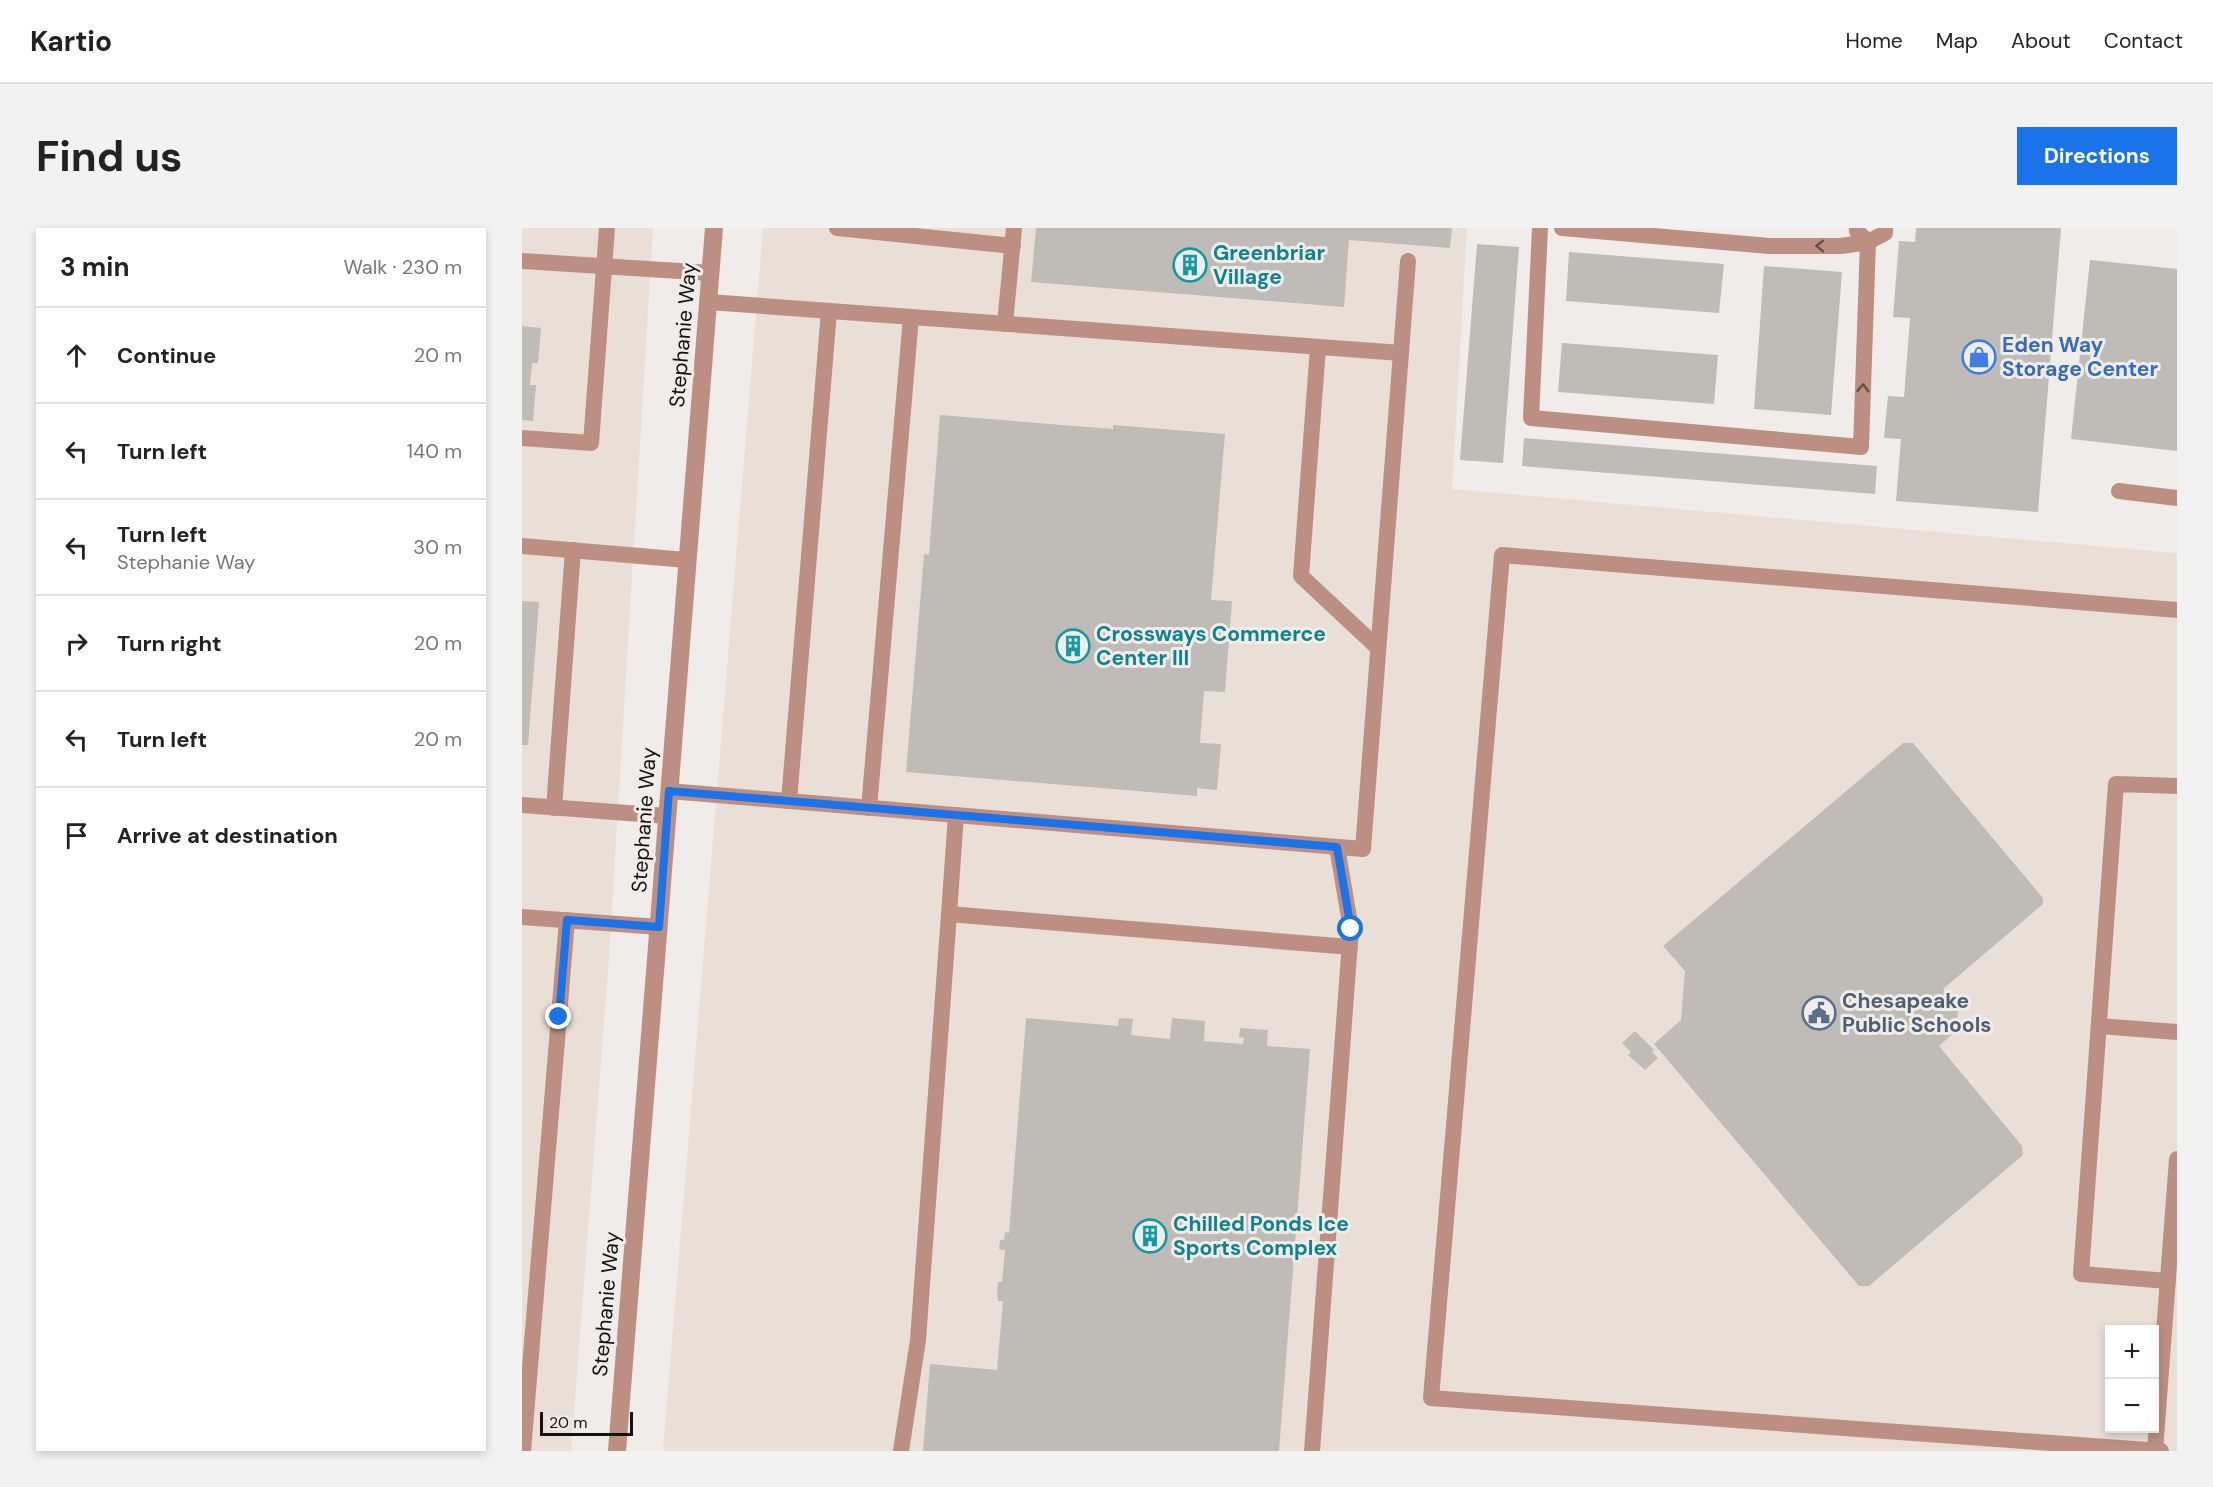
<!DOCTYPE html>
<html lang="en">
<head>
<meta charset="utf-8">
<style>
	body { margin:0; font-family:"DM Sans",sans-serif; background:#f2f2f2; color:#222 }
	.controls { position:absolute; right:18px; bottom:18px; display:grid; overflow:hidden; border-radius:0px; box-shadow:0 3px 9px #0003 }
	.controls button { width:54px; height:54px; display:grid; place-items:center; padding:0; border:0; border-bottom:2px solid #e0e0e0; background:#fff; color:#222; font:30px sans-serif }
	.scale { position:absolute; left:18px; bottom:15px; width:93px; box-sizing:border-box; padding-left:6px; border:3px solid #131211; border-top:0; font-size:16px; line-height:21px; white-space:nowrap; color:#131211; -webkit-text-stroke:4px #f0ece9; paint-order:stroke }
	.stop { position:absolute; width:18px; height:18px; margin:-14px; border:4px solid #1a73e8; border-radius:50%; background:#fff }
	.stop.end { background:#1a73e8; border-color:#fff; box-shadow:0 2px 6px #0008 }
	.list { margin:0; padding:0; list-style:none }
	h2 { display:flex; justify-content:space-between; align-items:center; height:78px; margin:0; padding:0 24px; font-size:26px }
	h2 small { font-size:20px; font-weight:400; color:#767676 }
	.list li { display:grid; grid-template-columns:39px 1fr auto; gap:18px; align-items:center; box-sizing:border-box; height:96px; padding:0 24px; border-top:2px solid #e0e0e0 }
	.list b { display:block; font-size:22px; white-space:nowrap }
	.list p { margin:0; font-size:20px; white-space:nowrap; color:#767676 }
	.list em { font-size:20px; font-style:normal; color:#767676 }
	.icon { flex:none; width:33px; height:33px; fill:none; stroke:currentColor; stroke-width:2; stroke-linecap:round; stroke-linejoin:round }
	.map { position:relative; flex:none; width:1655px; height:1223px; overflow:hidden; border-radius:0px }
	header { display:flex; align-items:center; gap:36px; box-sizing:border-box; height:84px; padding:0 30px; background:#fff; border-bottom:2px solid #e0e0e0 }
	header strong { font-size:28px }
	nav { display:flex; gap:33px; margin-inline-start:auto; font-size:21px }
	.intro { display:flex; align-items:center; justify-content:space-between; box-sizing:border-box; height:144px; padding:0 36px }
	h1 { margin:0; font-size:42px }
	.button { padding:15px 27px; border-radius:0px; background:#1a73e8; color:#fff; font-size:21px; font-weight:700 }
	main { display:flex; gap:36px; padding:0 36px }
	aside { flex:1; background:#fff; border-radius:0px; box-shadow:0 3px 9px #0003 }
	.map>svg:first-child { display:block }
	.built { fill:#e9dfd7; fill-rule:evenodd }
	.building { fill:#bfbcb8 }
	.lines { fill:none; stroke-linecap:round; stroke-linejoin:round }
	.lane { stroke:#bd8f82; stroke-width:16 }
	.street { stroke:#bd8f82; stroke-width:18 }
	.oneway { stroke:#68504a }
	.route { stroke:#1a73e8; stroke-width:8 }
	.labels { text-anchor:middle; stroke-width:6; stroke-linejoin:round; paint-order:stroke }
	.culture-label { font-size:21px; font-weight:bold; fill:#0d838f; stroke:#f0ece9; text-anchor:start }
	.street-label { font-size:21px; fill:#131211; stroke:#f0ece9 }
	.shop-label { font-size:21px; font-weight:bold; fill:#366cbe; stroke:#f0ece9; text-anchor:start }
	.service-label { font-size:21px; font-weight:bold; fill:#4e5e75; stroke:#f0ece9; text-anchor:start }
</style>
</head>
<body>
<header>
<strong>Kartio</strong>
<nav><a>Home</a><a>Map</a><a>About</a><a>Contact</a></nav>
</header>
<div class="intro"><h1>Find us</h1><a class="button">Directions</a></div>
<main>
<aside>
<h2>3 min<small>Walk · 230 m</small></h2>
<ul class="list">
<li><svg class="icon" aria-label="ahead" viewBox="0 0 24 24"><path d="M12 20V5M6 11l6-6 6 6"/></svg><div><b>Continue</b></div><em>20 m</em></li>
<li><svg class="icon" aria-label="left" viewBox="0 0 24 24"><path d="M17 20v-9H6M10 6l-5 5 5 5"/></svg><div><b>Turn left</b></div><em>140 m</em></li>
<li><svg class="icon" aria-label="left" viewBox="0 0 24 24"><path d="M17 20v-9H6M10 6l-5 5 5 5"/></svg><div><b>Turn left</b><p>Stephanie Way</p></div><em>30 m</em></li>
<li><svg class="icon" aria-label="right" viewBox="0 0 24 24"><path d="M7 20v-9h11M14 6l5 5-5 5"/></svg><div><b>Turn right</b></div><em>20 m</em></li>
<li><svg class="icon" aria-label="left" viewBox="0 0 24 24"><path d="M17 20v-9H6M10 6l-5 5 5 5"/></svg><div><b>Turn left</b></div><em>20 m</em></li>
<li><svg class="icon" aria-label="arrive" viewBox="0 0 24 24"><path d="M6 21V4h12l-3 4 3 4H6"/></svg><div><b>Arrive at destination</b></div></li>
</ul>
</aside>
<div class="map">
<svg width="1655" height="1223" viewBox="0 0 1655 1223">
	<rect width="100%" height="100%" fill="#f0ece9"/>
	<g class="built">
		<path d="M0,0h131l-44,729 -38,494h-49z"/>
		<path d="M241,0h704l-15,261 725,64v898h-1514zM1588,1102h44v98h-44z"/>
	</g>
	<g class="building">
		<path d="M514,0h416l-2,20 -101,-8 -5,67 -313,-25z"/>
		<path d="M1394,0h145l-23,284 -142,-11 5,-62 -17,-1 4,-42 16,1 6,-79 -17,-1 6,-76 16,1z"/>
		<path d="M955,16l42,3 -16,216 -43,-3z"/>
		<path d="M1047,24l155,12 -5,49 -153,-12z"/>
		<path d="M1568,32l87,9v182l-106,-12z"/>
		<path d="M1242,38l78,6 -11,143 -77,-6z"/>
		<path d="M0,98l19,2 -3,35h-6l-2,22h6l-3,36 -11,-1z"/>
		<path d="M1040,115l156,12 -4,49 -156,-12z"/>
		<path d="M418,187l173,14v-4l112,9 -14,166 21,1 -7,91 -21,-1 -4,52 21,1 -4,46 -20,-2v8l-291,-24 18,-218 5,1z"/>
		<path d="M1002,210l353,28 -2,28 -353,-28z"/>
		<path d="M0,373l17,1 -11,143h-6z"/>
		<path d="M1381,515h10l130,155v6l-100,85 15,17 -1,24 -18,16 83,100 1,9 -154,131h-10l-205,-242 27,-24 4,-49 -22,-25z"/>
		<path d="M504,790l92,8 1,-8 14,1 -2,16 39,4 2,-21 33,3 -1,20 39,3 1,-6 -5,-1 1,-9 28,2 -1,16 43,3 -31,402h-356l7,-87 67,6 6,-69h-5l-1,-8 1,-11h4l3,-32 -6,-1 1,-9h4l1,-8 4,1z"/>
		<path d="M1113,803l19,19 -2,2 6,6 -13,12 -17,-15 3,-3 -9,-9z"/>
	</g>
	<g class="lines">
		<g class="lane">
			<path d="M315,0l176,18"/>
			<path d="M1018,0l-9,190 330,29 7,-205 -27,4h-72l-207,-18"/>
			<path d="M1335,0v3l11,11 17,-9v-5"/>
			<path d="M0,33l189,12"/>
			<path d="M187,74l692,51"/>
			<path d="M483,96l9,-96"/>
			<path d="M796,119l-17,229 77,72"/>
			<path d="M0,210l69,5 16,-215"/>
			<path d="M1597,263l58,7"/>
			<path d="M0,318l165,14"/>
			<path d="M147,563l694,58 45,-588"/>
			<path d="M267,573l40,-490"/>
			<path d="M0,577l145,11"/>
			<path d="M32,580l19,-258"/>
			<path d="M347,580l42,-491"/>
			<path d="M427,686l7,-99"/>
			<path d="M0,689l137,10"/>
			<path d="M1577,798l78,6"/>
			<path d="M1646,1053l-87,-7 35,-490 61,2"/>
			<path d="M1,1223l44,-531"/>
			<path d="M379,1223l17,-111 31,-426 401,33"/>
			<path d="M790,1223l39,-522 -14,-82"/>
			<path d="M1633,1223l22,-292"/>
			<path d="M1639,1223l-730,-53 71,-843 675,55"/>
		</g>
		<path class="street" d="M95,1223l97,-1223"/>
	</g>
	<defs><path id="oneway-chevron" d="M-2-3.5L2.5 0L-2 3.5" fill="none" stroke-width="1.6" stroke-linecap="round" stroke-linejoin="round" transform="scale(1.5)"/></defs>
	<g class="oneway">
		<use href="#oneway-chevron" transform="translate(1298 18) rotate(-179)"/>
		<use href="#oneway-chevron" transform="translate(1341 160) rotate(-88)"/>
	</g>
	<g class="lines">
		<path class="route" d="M37,789l8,-97 92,7 10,-136 668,56 14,82"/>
	</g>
	<defs>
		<g id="building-ring" transform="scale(1.725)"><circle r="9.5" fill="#f0ece9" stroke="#0f9aa8" stroke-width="1.5"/><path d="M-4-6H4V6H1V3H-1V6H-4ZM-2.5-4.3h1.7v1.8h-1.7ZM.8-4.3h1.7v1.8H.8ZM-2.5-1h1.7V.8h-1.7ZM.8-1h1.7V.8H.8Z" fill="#0f9aa8"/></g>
		<g id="shop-ring" transform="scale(1.725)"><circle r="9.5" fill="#f0ece9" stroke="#3f7fe0" stroke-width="1.5"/><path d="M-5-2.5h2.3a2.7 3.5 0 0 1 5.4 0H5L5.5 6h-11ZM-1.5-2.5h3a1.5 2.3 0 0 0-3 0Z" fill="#3f7fe0"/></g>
		<g id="civic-ring" transform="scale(1.725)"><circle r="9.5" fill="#f0ece9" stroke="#5c6f8a" stroke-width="1.5"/><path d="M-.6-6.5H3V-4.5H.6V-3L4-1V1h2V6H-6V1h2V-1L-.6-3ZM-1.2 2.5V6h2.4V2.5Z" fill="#5c6f8a"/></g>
	</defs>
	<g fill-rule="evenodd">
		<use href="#building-ring" x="668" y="37"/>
		<use href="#shop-ring" x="1457" y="129"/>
		<use href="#building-ring" x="551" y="418"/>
		<use href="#civic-ring" x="1297" y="785"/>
		<use href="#building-ring" x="628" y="1008"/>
	</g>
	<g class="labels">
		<g class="culture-label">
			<text x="691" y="32">Greenbriar<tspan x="691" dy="24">Village</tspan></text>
			<text x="574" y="413">Crossways Commerce<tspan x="574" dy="24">Center III</tspan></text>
			<text x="651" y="1003">Chilled Ponds Ice<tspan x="651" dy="24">Sports Complex</tspan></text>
		</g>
		<g class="street-label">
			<text transform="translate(161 107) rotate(-85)" y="7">Stephanie Way</text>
			<text transform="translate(122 592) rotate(-86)" y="7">Stephanie Way</text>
			<text transform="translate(84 1076) rotate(-85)" y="7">Stephanie Way</text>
		</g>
		<g class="shop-label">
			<text x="1480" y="124">Eden Way<tspan x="1480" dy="24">Storage Center</tspan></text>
		</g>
		<g class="service-label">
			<text x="1320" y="780">Chesapeake<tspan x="1320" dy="24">Public Schools</tspan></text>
		</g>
	</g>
</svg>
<div class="controls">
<button>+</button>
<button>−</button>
</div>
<div class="scale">20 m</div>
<div class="stop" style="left:829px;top:701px"></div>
<div class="stop end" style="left:37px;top:789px"></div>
</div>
</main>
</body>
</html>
